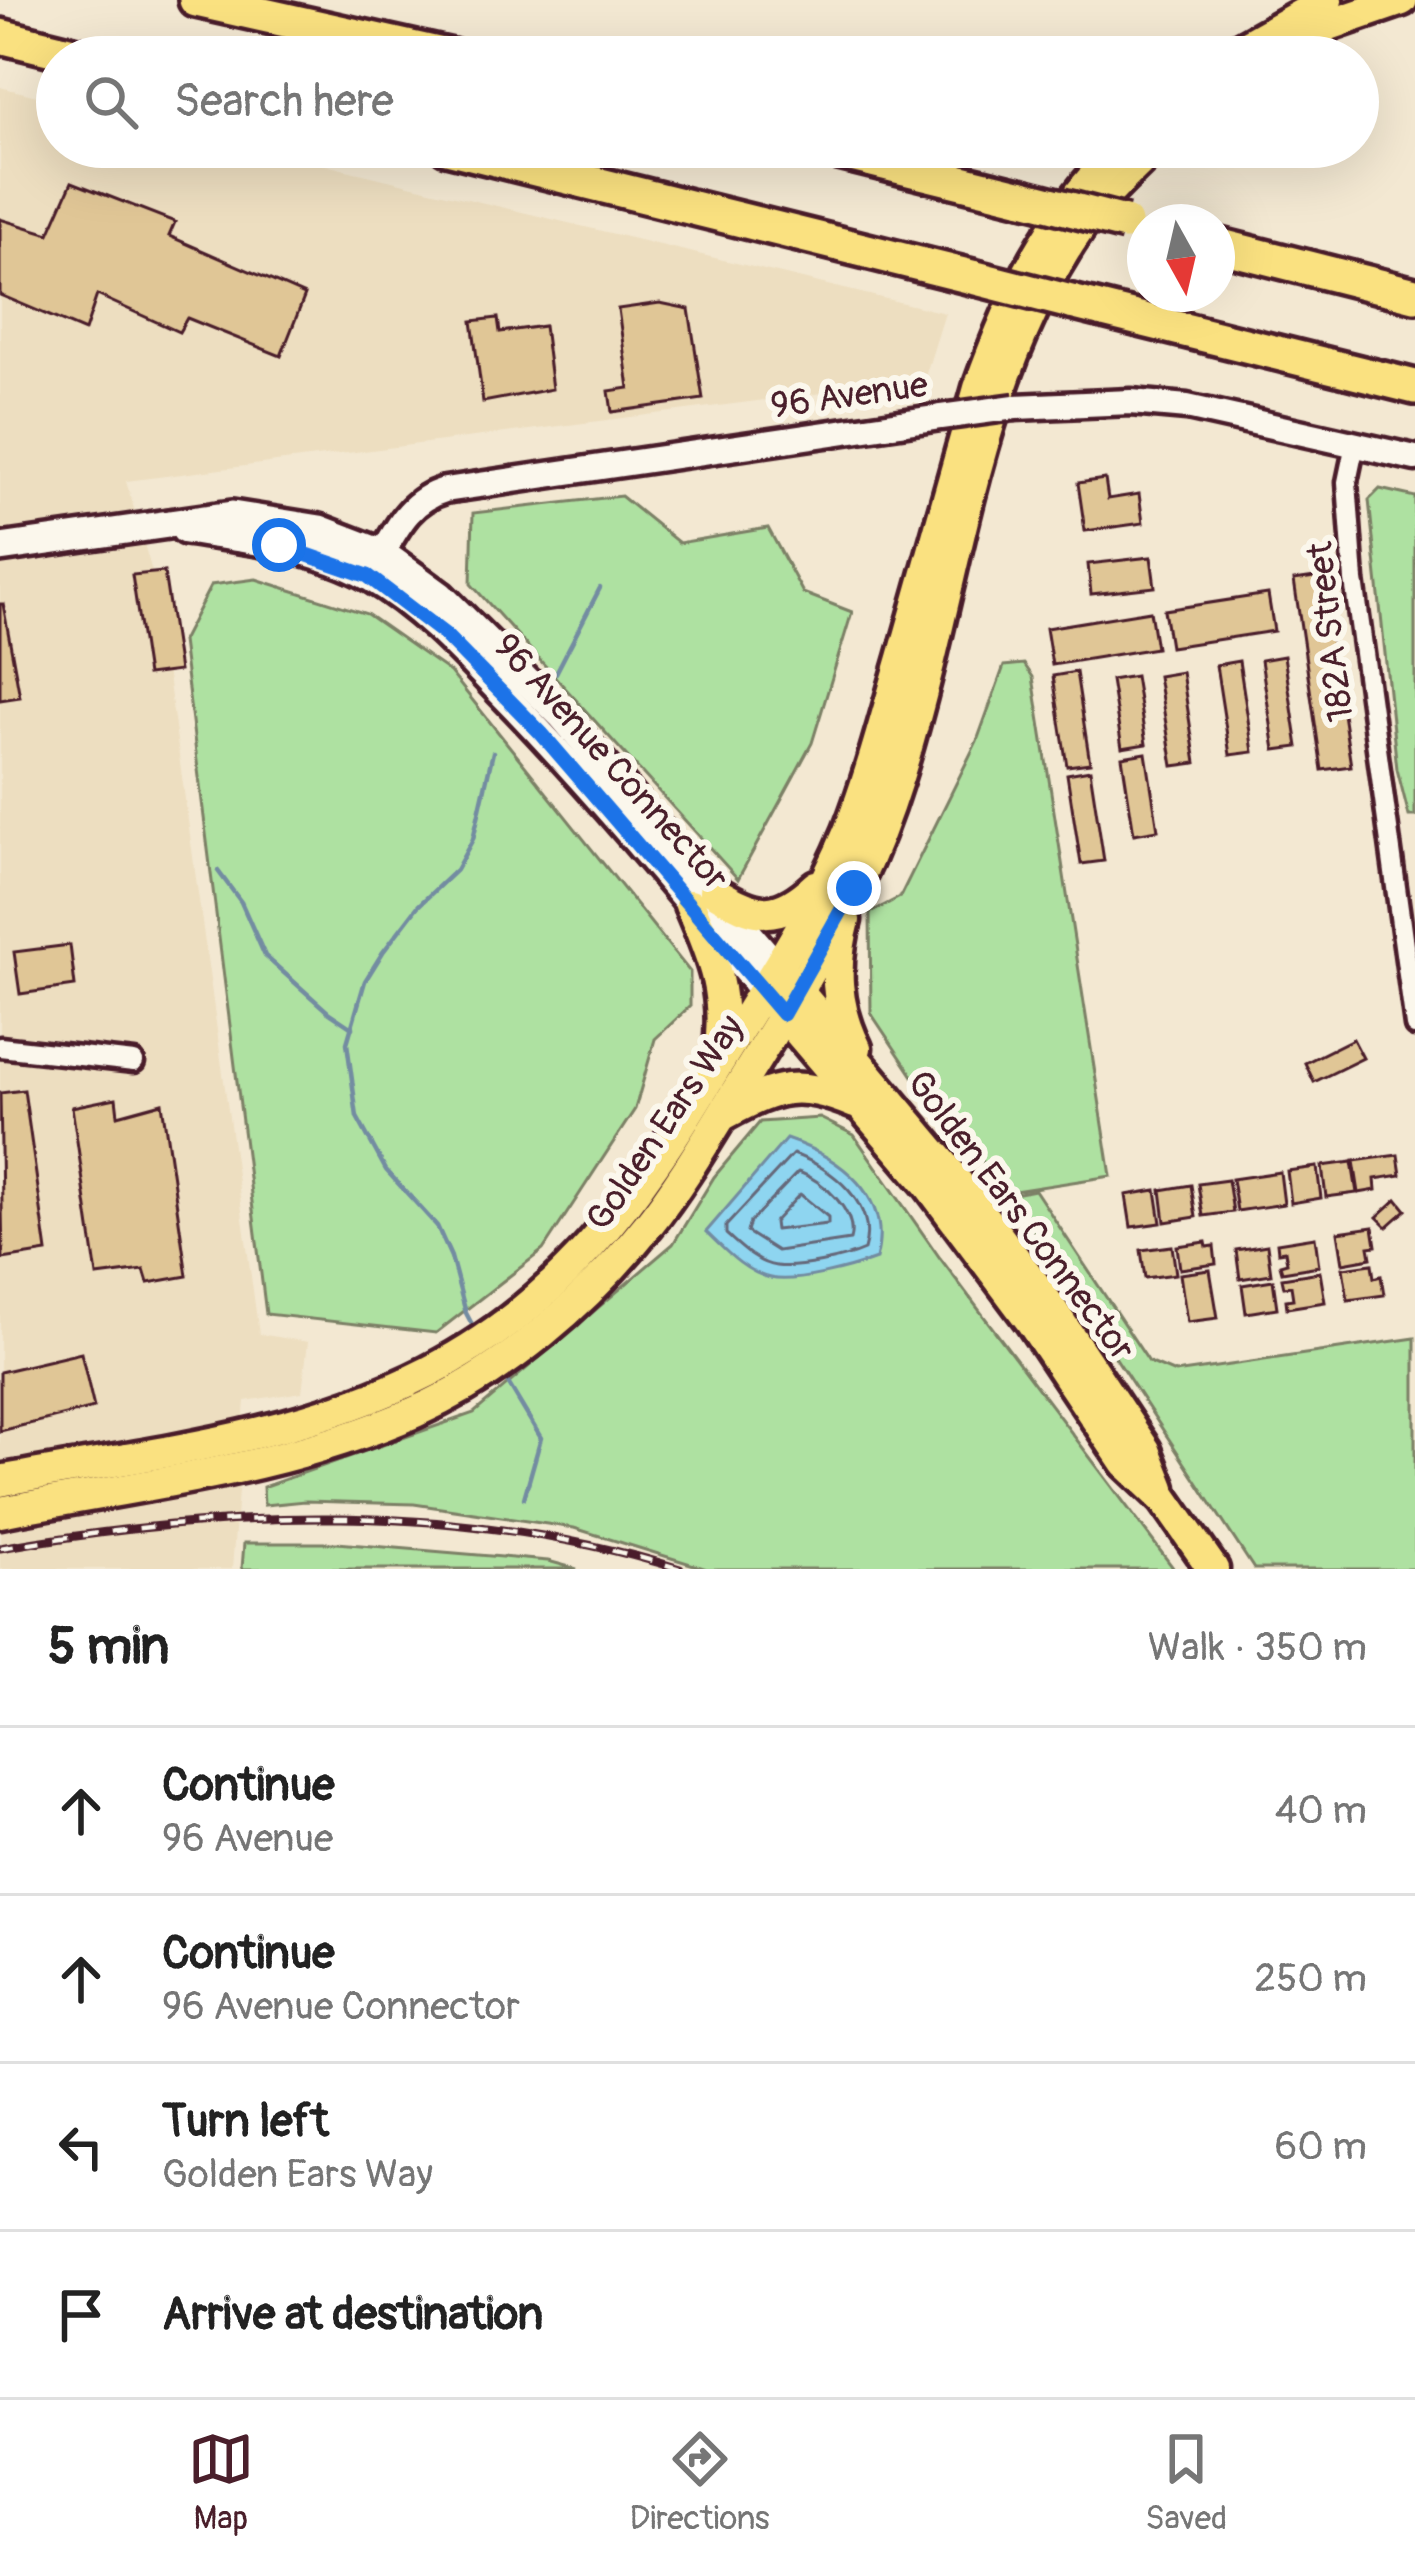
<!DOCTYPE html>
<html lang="en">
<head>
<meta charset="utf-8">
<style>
	body { margin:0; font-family:Pangolin,sans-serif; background:#f6f6f6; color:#222 }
	.compass { position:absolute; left:1127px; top:204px; width:108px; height:108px; border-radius:50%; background:#fff; box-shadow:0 12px 48px #0002; rotate:172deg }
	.stop { position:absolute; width:36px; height:36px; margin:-27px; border:9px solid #1a73e8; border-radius:50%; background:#fff }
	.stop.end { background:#1a73e8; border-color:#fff; box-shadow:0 3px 12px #0008 }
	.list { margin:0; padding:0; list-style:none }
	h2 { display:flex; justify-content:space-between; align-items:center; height:156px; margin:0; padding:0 48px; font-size:51px }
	h2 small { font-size:39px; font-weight:400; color:#767676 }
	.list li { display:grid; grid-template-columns:78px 1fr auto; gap:36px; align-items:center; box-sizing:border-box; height:168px; padding:0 48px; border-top:3px solid #e0e0e0 }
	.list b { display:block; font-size:45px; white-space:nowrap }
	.list p { margin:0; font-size:39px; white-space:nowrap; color:#767676 }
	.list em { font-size:39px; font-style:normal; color:#767676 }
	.icon { flex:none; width:66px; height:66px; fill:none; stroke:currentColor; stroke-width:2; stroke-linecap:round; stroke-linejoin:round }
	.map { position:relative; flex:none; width:1415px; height:1569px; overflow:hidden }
	.search { position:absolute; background:#fff; box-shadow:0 12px 48px #0002; left:36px; right:36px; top:36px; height:132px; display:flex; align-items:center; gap:30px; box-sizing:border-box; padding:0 42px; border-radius:66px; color:#767676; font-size:45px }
	.sheet { height:828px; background:#fff }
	nav { display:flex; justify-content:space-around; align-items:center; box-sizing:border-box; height:168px; border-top:3px solid #e0e0e0; background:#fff; font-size:33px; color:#767676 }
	nav a { display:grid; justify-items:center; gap:6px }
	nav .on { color:#4a1f2b }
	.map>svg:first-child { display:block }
	.built { fill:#eddec0 }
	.green { fill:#aee1a1; stroke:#7c8066; stroke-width:3 }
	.water { fill:#8ed5f0; stroke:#738ca1; stroke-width:3 }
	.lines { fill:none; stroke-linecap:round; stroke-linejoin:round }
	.shore { stroke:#65687a; stroke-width:3 }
	.stream { stroke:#738ca1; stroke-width:4.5 }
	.building { fill:#e0c696; stroke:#4a1f2b; stroke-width:3 }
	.minor-casing { stroke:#4a1f2b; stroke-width:27 }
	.tertiary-casing { stroke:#4a1f2b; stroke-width:33 }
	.secondary-casing { stroke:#4a1f2b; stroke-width:36 }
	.primary-casing { stroke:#4a1f2b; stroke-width:39 }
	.motorway-casing { stroke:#4a1f2b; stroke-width:42 }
	.minor { stroke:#fbf7ec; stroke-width:18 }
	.tertiary { stroke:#fbf7ec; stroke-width:24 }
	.secondary { stroke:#fbf7ec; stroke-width:27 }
	.primary { stroke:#fae180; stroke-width:30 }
	.motorway { stroke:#fae180; stroke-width:33 }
	.rail-casing { stroke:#4a1f2b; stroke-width:9 }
	.rail { stroke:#fbf7ec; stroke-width:4.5; stroke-dasharray:14; stroke-linecap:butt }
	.tertiary-bridge-casing { stroke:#4a1f2b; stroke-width:33; stroke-linecap:butt }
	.motorway-bridge-casing { stroke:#4a1f2b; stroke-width:42; stroke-linecap:butt }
	.tertiary-bridge { stroke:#fbf7ec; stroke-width:24 }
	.motorway-bridge { stroke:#fae180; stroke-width:33 }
	.route { stroke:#1a73e8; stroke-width:15 }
	.labels { text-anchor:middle; stroke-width:12; stroke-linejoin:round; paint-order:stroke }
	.street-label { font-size:36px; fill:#4a1f2b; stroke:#fbf7ec }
</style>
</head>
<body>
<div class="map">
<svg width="1415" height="1569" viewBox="0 0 1415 1569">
	<rect width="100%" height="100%" fill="#f3e8d2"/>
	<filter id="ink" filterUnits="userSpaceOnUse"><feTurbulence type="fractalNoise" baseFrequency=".00833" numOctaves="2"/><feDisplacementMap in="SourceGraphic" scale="24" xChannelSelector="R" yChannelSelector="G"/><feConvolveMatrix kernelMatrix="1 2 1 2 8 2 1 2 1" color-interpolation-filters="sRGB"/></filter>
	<g filter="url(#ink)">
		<path class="built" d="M0,87l57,14v46h193l695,166 -21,67 -798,101 29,101 104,752 49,8 -6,50 -57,9 -13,168h-232z"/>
		<g class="green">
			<path d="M1380,489l35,8v319h-6l-12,-47 -28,-269z"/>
			<path d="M621,496l58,47 89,-15 35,65 49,19 -40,131 -74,136 -267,-295 2,-71z"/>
			<path d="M256,579l111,35 83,58 240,300v34l-35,33 -20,70 -92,141 -107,83 -170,-19 -84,-673 29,-56z"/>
			<path d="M1024,664l9,13 78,499 -103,16 -89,-107 -48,-72 -1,-100 30,-16 77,-156 27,-75z"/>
			<path d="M820,1118l34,17 86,123 234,311h-467l-133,-41 -160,-24 -109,-3 -41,4 -1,-18 211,-74 199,-169 41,-67 46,-55z"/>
			<path d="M1035,1190l114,172 26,11 240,-35v231h-161l-245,-374z"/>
			<path d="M244,1543h93l211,18 29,8h-335z"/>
		</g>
		<path class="water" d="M786,1139c54,18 107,57 90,120 -24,9 -82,25 -106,19 -26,-6 -46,-29 -64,-46z"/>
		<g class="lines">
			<g class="shore">
				<path d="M793,1154c39,13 85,51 71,96 -20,9 -66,19 -88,16 -19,-2 -36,-20 -50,-32v-8z"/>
				<path d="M798,1172c25,8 60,40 52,68l-73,11 -30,-19 3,-10z"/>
				<path d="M800,1194l28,23v7l-53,6 -1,-8z"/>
			</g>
			<g class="stream">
				<path d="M556,673l44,-85"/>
				<path d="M218,871l23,31 24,54 63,56 24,16"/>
				<path d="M474,1328l-8,-15 -15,-56 -14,-31 -51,-56 -29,-53 -10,-74 18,-62 18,-29 35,-46 38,-36 17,-31 20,-87"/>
				<path d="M502,1373l39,65 -17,60"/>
			</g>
		</g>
		<g class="building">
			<path d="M72,182l103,40 -6,14 136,59 -24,61 -94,-38 -8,14 -82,-37 -12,36 -85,-36v-76l49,15z"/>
			<path d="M660,303l29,6 14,90 -91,13 -3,-21 20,-3 -11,-79z"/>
			<path d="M498,318l2,14 44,-6 8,63 -69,13 -11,-81z"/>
			<path d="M1105,479l3,20 31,-5 4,29 -58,8 -7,-48z"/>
			<path d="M1151,557l4,30 -64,7 -3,-30z"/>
			<path d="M164,572l15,99 -32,4 -15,-100z"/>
			<path d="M1322,576l29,190 -29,4 -28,-190z"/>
			<path d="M1268,594l6,37 -104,16 -6,-37z"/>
			<path d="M0,604h3l17,93 -20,3z"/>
			<path d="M1150,611l6,37 -104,17 -6,-37z"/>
			<path d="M1284,656l14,91 -23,3 -14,-90z"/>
			<path d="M1239,661l14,91 -23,3 -14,-90z"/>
			<path d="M1076,672l14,91 -23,3 -14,-90z"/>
			<path d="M1182,672l14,91 -23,3 -15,-90z"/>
			<path d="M1135,676l11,68 -24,4 -11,-68z"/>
			<path d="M1146,753l12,77 -24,4 -12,-77z"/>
			<path d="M1090,770l14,91 -23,3 -14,-90z"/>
			<path d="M70,945l5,41 -55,8 -6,-42z"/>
			<path d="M1353,1039l10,19 -49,24 -9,-19z"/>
			<path d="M24,1090l23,162 -44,7 -3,-166z"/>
			<path d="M116,1098l2,17 44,-12 25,173 -39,7 -4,-13 -47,6 -25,-169z"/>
			<path d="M1398,1155l3,20 -26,4 1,11 -17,3 -5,-32z"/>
			<path d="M1352,1162l5,31 -31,4 -4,-31z"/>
			<path d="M1317,1167l4,31 -30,5 -4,-32z"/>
			<path d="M1280,1172l4,32 -47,7 -5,-32z"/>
			<path d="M1228,1180l5,32 -30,4 -5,-32z"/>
			<path d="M1191,1185l5,32 -31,5 -4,-32z"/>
			<path d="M1156,1190l5,33 -30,4 -5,-32z"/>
			<path d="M1397,1199l9,11 -19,17 -10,-10z"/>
			<path d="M1373,1227l3,19 -7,1 2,11 -28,5 -5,-31z"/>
			<path d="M1315,1237l4,29 -37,6 -2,-7 7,-2 -2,-12 -7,1 -1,-9z"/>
			<path d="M1206,1242l1,5 7,-1 2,18 -36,5 -3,-23z"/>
			<path d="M1267,1245l4,29 -31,5 -4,-29z"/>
			<path d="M1172,1246l4,28 -31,4 -4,-28z"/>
			<path d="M1372,1264l2,14 7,-2 3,19 -36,5 -5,-32z"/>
			<path d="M1210,1270l8,48 -31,4 -7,-48z"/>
			<path d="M1320,1272l5,30 -38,6 -1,-8 7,-1 -2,-13 -7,1 -2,-9z"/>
			<path d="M1273,1280l4,28 -31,5 -4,-28z"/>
			<path d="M81,1353l13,55 -94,23v-59z"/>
		</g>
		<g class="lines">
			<g class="minor-casing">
				<g id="minor">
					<path d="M1355,444l-8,38 7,98 61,446"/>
					<path d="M0,1047l134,15"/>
				</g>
			</g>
			<g class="tertiary-casing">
				<g id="tertiary">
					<path d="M1015,407l116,-5 56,5 228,51"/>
					<path d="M375,566c20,-33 31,-65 70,-76l496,-73"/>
				</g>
			</g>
			<g class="secondary-casing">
				<g id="secondary">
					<path d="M185,530c62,9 130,16 185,47 50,29 90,72 130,114 93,95 179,200 265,302"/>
					<path d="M0,548l232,-33 88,14 62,24 59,43 121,120 216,252"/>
				</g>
			</g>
			<g class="primary-casing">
				<g id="primary">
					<path d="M1226,57l101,-57"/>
					<path d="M1270,57l59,-32 73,-25"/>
					<path d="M714,891c43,26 62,32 102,-5"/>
					<path d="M690,905c24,55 38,90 29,150"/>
					<path d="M845,920c-12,45 -10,86 11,128"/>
					<path d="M786,977l158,188 97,128 104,157 15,38"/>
					<path d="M773,1002l156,183 101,135 95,142 39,37 49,70"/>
					<path d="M725,1114c54,-29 72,-34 130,-11"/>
					<path d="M0,1481c144,-27 297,-42 428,-109 133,-68 208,-172 283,-297 48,-80 102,-157 138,-244 22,-56 37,-115 54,-173 25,-90 50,-180 76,-270 34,-95 70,-169 142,-241"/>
					<path d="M0,1512c138,-27 285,-42 415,-100 90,-40 172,-110 233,-187 36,-45 65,-97 96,-146 39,-63 79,-127 112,-194 34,-70 54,-145 73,-221 36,-147 63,-312 152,-438 20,-29 48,-54 73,-79"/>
				</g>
			</g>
			<g class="motorway-casing">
				<g id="motorway">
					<path d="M196,0l256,57"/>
					<path d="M0,36l85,21"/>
					<path d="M447,147l529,131"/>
					<path d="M819,147l204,50"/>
					<path d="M1217,245l198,50"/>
					<path d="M1071,302l344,85"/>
				</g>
			</g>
			<use href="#minor" class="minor"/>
			<use href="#tertiary" class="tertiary"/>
			<use href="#secondary" class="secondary"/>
			<use href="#primary" class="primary"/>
			<use href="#motorway" class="motorway"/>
			<g class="rail-casing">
				<path id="rail" d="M0,1548c226,-39 458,-48 680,21"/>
			</g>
			<use href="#rail" class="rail"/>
			<g class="tertiary-bridge-casing">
				<path id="tertiary-bridge" d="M941,417l74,-10"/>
			</g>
			<g class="motorway-bridge-casing">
				<g id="motorway-bridge">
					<path d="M1023,197l102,26"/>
					<path d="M976,278l95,24"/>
				</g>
			</g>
			<use href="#tertiary-bridge" class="tertiary-bridge"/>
			<use href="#motorway-bridge" class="motorway-bridge"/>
		</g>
	</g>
	<g class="lines" filter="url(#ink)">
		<path class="route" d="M279,545l89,31 76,58 97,99 242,281 71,-126"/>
	</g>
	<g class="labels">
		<g class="street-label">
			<text transform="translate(849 394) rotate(-8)" y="13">96 Avenue</text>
			<text transform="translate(1329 632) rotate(-97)" y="13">182A Street</text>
			<text transform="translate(612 761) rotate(48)" y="13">96 Avenue Connector</text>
			<text transform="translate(664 1122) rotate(-56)" y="13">Golden Ears Way</text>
			<text transform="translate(1022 1215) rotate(53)" y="13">Golden Ears Connector</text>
		</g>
	</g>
</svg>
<svg class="compass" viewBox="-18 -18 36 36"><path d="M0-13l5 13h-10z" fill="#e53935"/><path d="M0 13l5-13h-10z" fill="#767676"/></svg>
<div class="stop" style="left:279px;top:545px"></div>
<div class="stop end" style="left:854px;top:888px"></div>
<div class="search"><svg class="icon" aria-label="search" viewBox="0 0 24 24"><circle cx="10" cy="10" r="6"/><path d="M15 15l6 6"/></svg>Search here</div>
</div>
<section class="sheet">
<h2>5 min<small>Walk · 350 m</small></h2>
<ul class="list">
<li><svg class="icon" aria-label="ahead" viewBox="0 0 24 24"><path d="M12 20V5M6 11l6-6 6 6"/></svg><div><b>Continue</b><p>96 Avenue</p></div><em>40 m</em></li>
<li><svg class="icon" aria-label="ahead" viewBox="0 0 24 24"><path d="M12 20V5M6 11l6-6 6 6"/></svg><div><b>Continue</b><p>96 Avenue Connector</p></div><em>250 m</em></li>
<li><svg class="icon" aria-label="left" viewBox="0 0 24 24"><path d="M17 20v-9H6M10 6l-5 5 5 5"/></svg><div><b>Turn left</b><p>Golden Ears Way</p></div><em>60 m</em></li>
<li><svg class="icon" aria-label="arrive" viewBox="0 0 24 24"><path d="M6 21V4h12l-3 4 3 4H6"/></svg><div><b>Arrive at destination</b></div></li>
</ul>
</section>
<nav>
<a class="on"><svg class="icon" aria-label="map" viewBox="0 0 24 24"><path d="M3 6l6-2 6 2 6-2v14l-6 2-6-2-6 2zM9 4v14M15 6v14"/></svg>Map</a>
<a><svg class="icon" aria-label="directions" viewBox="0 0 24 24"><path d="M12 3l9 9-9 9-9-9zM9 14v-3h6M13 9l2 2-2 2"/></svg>Directions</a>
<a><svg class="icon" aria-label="saved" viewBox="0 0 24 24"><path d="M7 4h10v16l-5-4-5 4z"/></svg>Saved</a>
</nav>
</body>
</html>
